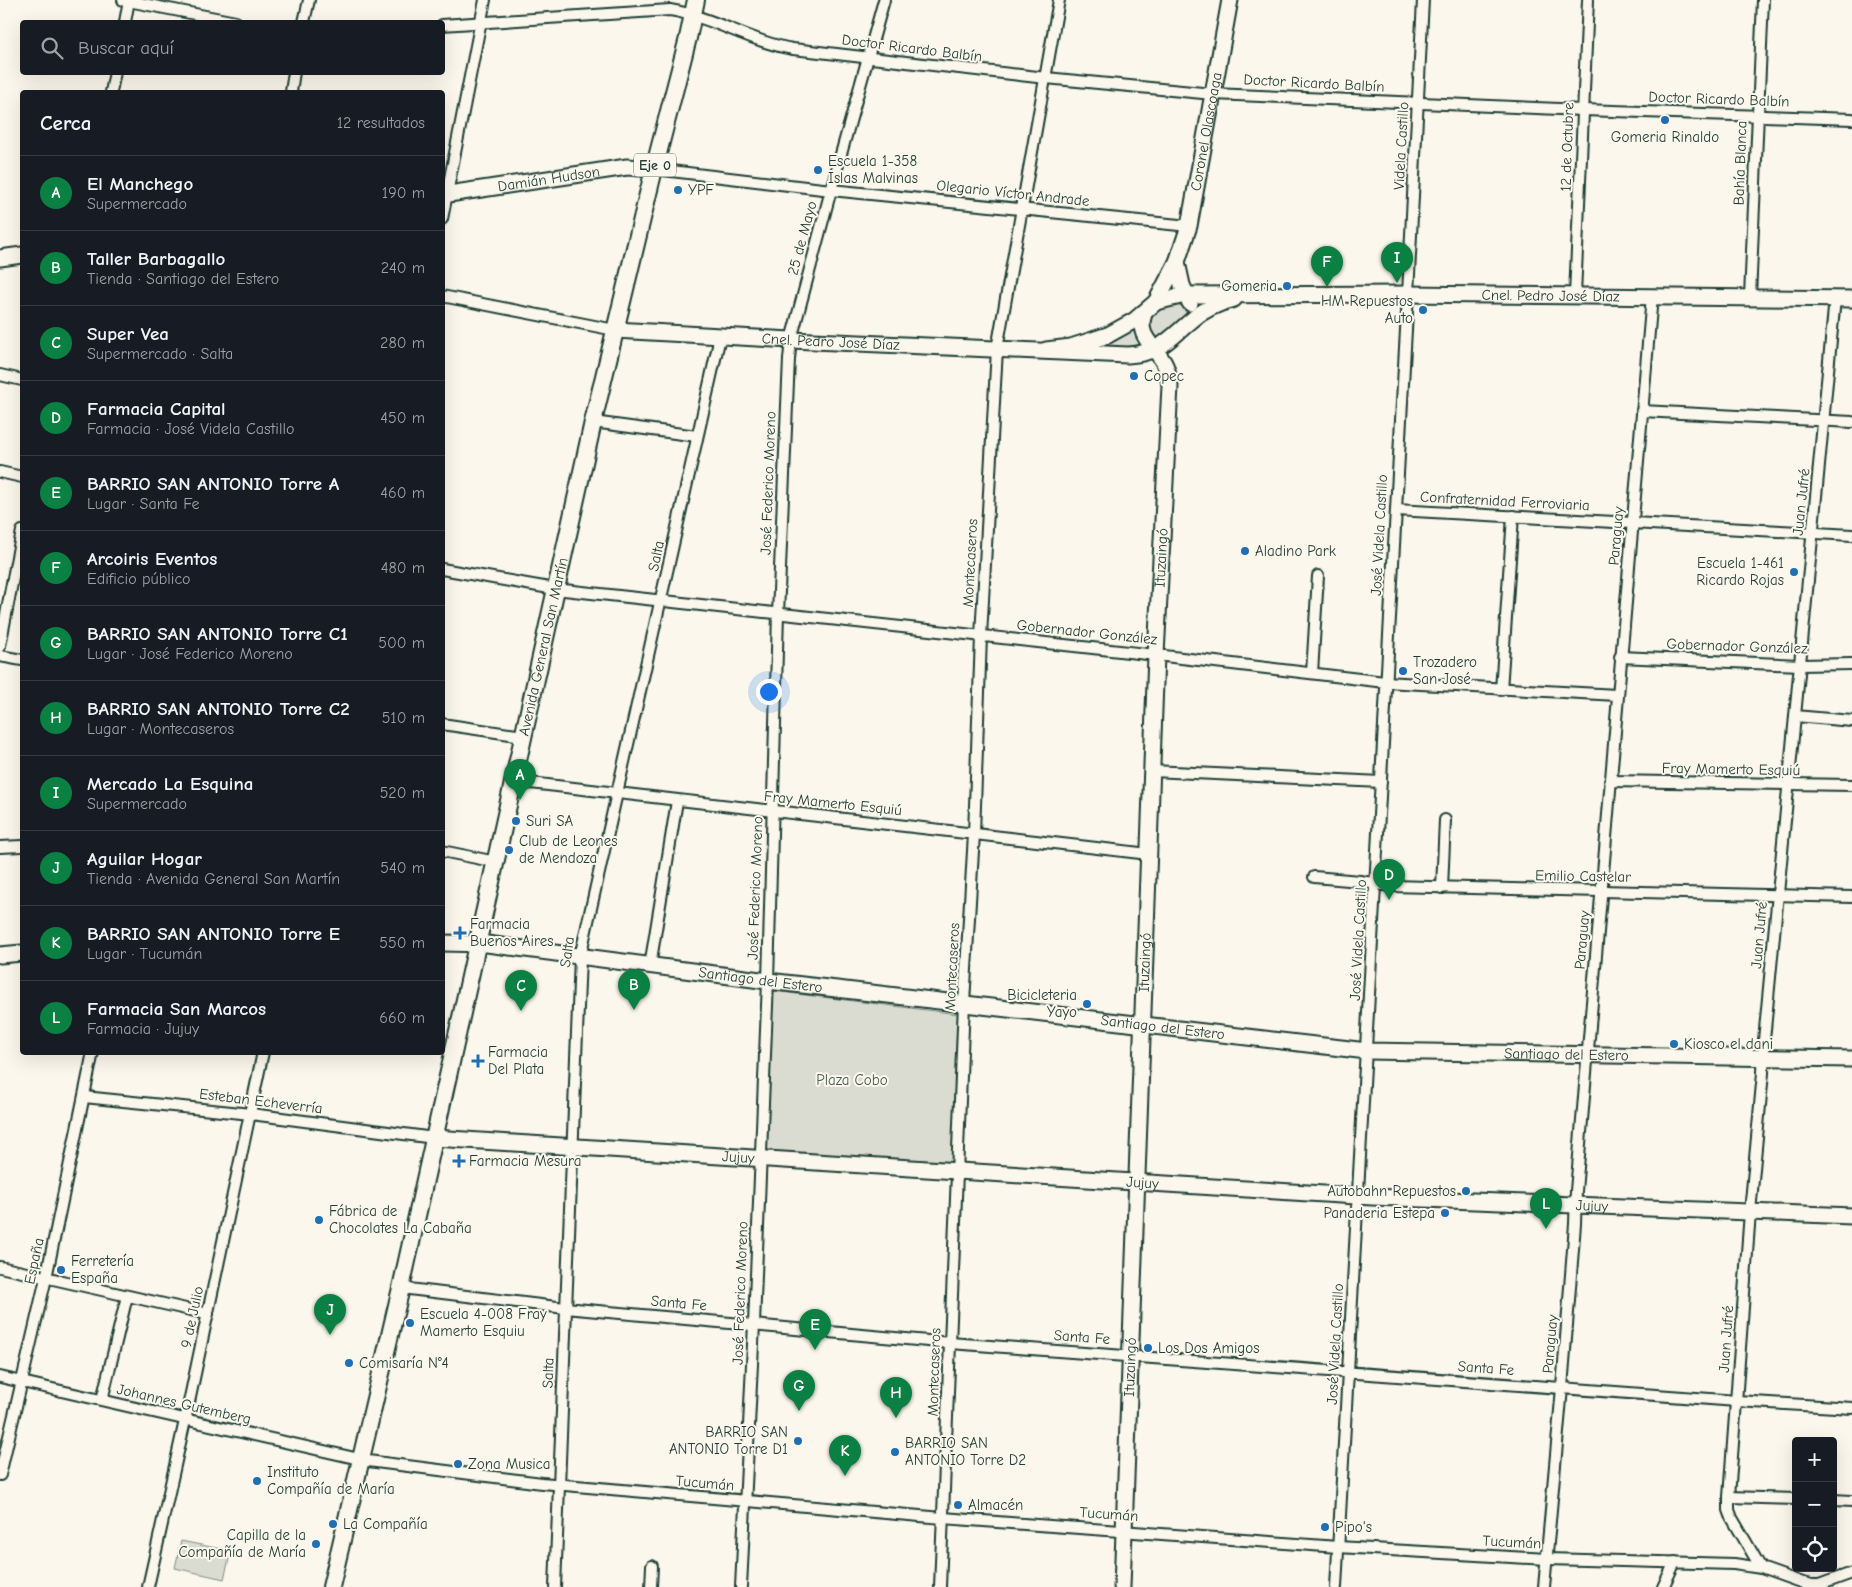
<!DOCTYPE html>
<html lang="es">
<head>
<meta charset="utf-8">
<style>
	body { margin:0; font-family:"Comic Neue",sans-serif; background:#20242c; color:#f1f3f6 }
	.controls { position:absolute; right:15px; bottom:15px; display:grid; overflow:hidden; border-radius:5px; box-shadow:0 5px 20px #0002 }
	.controls button { width:45px; height:45px; display:grid; place-items:center; padding:0; border:0; border-bottom:1px solid #363941; background:#171b24; color:#f1f3f6; font:25px sans-serif }
	.you { position:absolute; left:768px; top:691px; width:18px; height:18px; margin:-12px; border:4px solid #fff; border-radius:50%; background:#1a73e8; box-shadow:0 0 0 8px #1a73e833 }
	.badge { display:grid; place-items:center; width:32px; height:32px; border-radius:50%; background:#0b8043; color:#fff; font-size:16px; font-weight:700 }
	.pin { position:absolute; translate:-50% -41px; filter:drop-shadow(0 1px 2px #0008) }
	.pin::after { content:''; position:absolute; top:26px; width:18px; height:15px; background:inherit; clip-path:polygon(0 0,100% 0,50% 100%) }
	.list { margin:0; padding:0; list-style:none }
	h2 { display:flex; justify-content:space-between; align-items:center; height:65px; margin:0; padding:0 20px; font-size:21px }
	h2 small { font-size:16px; font-weight:400; color:#9ea1a6 }
	.list li { display:grid; grid-template-columns:32px 1fr auto; gap:15px; align-items:center; box-sizing:border-box; height:75px; padding:0 20px; border-top:1px solid #363941 }
	.list b { display:block; font-size:19px; white-space:nowrap }
	.list p { margin:0; font-size:16px; white-space:nowrap; color:#9ea1a6 }
	.list em { font-size:16px; font-style:normal; color:#9ea1a6 }
	.icon { flex:none; width:28px; height:28px; fill:none; stroke:currentColor; stroke-width:2; stroke-linecap:round; stroke-linejoin:round }
	.map { position:relative; flex:none; width:1852px; height:1587px; overflow:hidden }
	.search { position:absolute; background:#171b24; box-shadow:0 5px 20px #0002; left:20px; top:20px; width:425px; height:55px; display:flex; align-items:center; gap:12px; box-sizing:border-box; padding:0 18px; border-radius:5px; color:#9ea1a6; font-size:19px }
	.panel { position:absolute; background:#171b24; box-shadow:0 5px 20px #0002; left:20px; top:90px; width:425px; height:965px; border-radius:5px }
	.map>svg:first-child { display:block }
	.green { fill:#dbdcd1; stroke:#7d8c82 }
	.lines { fill:none; stroke-linecap:round; stroke-linejoin:round }
	.street-casing { stroke:#1f3d34; stroke-width:14 }
	.secondary-casing { stroke:#1f3d34; stroke-width:19 }
	.primary-casing { stroke:#1f3d34; stroke-width:20 }
	.street { stroke:#fbf7ec; stroke-width:10 }
	.secondary { stroke:#fbf7ec; stroke-width:15 }
	.primary { stroke:#fbf7ec; stroke-width:16 }
	.poi-dot { fill:#1f6fb2; stroke:#fbf7ec; stroke-width:2 }
	.labels { text-anchor:middle; stroke-width:4; stroke-linejoin:round; paint-order:stroke }
	.shield { fill:#fbf7ec; stroke:#61756b; stroke-width:1 }
	.shield-label { font-size:14px; font-weight:bold; fill:#1f3d34 }
	.street-label { font-size:15px; fill:#1f3d34; stroke:#fbf7ec }
	.poi-label { font-size:15px; fill:#1f3d34; stroke:#fbf7ec; text-anchor:start }
	.park-label { font-size:15px; fill:#455d53; stroke:#fbf7ec }
</style>
</head>
<body>
<div class="map">
<svg width="1852" height="1587" viewBox="0 0 1852 1587">
	<rect width="100%" height="100%" fill="#fbf7ec"/>
	<filter id="ink" filterUnits="userSpaceOnUse"><feTurbulence type="fractalNoise" baseFrequency=".02" numOctaves="2"/><feDisplacementMap in="SourceGraphic" scale="10" xChannelSelector="R" yChannelSelector="G"/><feConvolveMatrix kernelMatrix="1 2 1 2 8 2 1 2 1" color-interpolation-filters="sRGB"/></filter>
	<g filter="url(#ink)">
		<g class="green">
			<path d="M1181,302l5,6 -1,10 -27,22 -5,-1 -7,-18 13,-15z"/>
			<path d="M1135,326l3,13 4,8 -10,3 -42,-4z"/>
			<path d="M773,991l185,23 -6,151 -185,-13z"/>
			<path d="M181,1541l50,10 -7,28 -49,-11z"/>
		</g>
		<g class="lines">
			<g class="street-casing">
				<g id="street">
					<path d="M123,0l113,22"/>
					<path d="M125,22l4,-22"/>
					<path d="M304,22l5,-22"/>
					<path d="M442,25l228,-15c43,7 81,32 123,39l253,29 167,16 370,16 269,9"/>
					<path d="M111,92l4,-20"/>
					<path d="M291,92l3,-20"/>
					<path d="M654,169l177,21 358,36"/>
					<path d="M442,219l43,-219"/>
					<path d="M1575,295l13,-295"/>
					<path d="M442,296l173,34"/>
					<path d="M1750,297l13,-297"/>
					<path d="M0,375l22,5"/>
					<path d="M1642,411l210,11"/>
					<path d="M593,422l104,14"/>
					<path d="M0,472l22,5"/>
					<path d="M1396,510l456,25"/>
					<path d="M442,569l113,20 601,66 229,27 232,13"/>
					<path d="M0,646l22,-115"/>
					<path d="M0,656l22,4"/>
					<path d="M1620,657l180,8 52,-1"/>
					<path d="M1312,673l6,-97"/>
					<path d="M1501,690l12,-174"/>
					<path d="M1795,716l57,5"/>
					<path d="M442,724l81,12"/>
					<path d="M1152,771l229,11"/>
					<path d="M513,781l636,73"/>
					<path d="M1610,781l242,4"/>
					<path d="M0,847l22,-1"/>
					<path d="M442,851l54,11"/>
					<path d="M1314,877l46,4 30,5 462,11"/>
					<path d="M1442,888l3,-68"/>
					<path d="M650,966l27,-165"/>
					<path d="M84,1097l167,17 183,24"/>
					<path d="M0,1267l208,47"/>
					<path d="M401,1288l164,20 385,35 787,58 115,7"/>
					<path d="M0,1377l368,84 174,22 401,35 395,29 209,12 187,5 27,4 42,15 9,2h7l33,-12"/>
					<path d="M102,1400l25,-104"/>
					<path d="M0,1475l46,-197 47,-226"/>
					<path d="M1729,1497l67,2"/>
					<path d="M1833,1500l19,1"/>
					<path d="M1761,1568l-29,-50 -3,-8v-13l21,-285 13,-139 1,-33 71,-742"/>
					<path d="M148,1587l40,-180 75,-355"/>
					<path d="M555,1587l25,-630 140,-620"/>
					<path d="M651,1587l1,-21"/>
					<path d="M741,1587l13,-263 14,-343 10,-367 11,-255 2,-19 40,-150 53,-190"/>
					<path d="M940,1587l24,-584 10,-169 7,-198 16,-287 62,-349"/>
					<path d="M1336,1587l72,-1293 15,-294"/>
					<path d="M1544,1587l18,-199 13,-164 1,-33 76,-895"/>
					<path d="M1663,1587l12,-25"/>
				</g>
			</g>
			<g class="secondary-casing">
				<g id="secondary">
					<path id="s1" d="M442,195l185,-28 27,2"/>
					<path d="M0,258l22,-3"/>
					<path d="M1177,262l5,23 8,18"/>
					<path id="s2" d="M1156,302l21,-40 12,-36 41,-226"/>
					<path id="s3" d="M615,330l176,10 337,15c32,-2 41,-16 64,-35 12,-11 27,-17 42,-21"/>
					<path id="s4" d="M1046,350l25,-3 37,-12 27,-15 21,-18 29,-7 223,-1 444,5"/>
					<path id="s5" d="M442,943l45,1 281,37 599,70 485,8"/>
					<path d="M0,955l22,-2"/>
					<path id="s6" d="M434,1138l938,59 480,19"/>
					<path id="s7" d="M1122,1587l34,-932 14,-269c-1,-8 -2,-16 -6,-23 -10,-18 -28,-27 -20,-49"/>
				</g>
			</g>
			<g class="primary-casing">
				<g id="primary">
					<path id="s8" d="M331,1587l70,-299 192,-866 61,-253 34,-131 8,-38"/>
				</g>
			</g>
			<use href="#street" class="street"/>
			<use href="#secondary" class="secondary"/>
			<use href="#primary" class="primary"/>
		</g>
	</g>
	<g class="poi-dot">
		<circle cx="1665" cy="120" r="5"/>
		<circle cx="818" cy="170" r="5"/>
		<circle cx="678" cy="190" r="5"/>
		<circle cx="1287" cy="286" r="5"/>
		<circle cx="1423" cy="310" r="5"/>
		<circle cx="1134" cy="376" r="5"/>
		<circle cx="1245" cy="551" r="5"/>
		<circle cx="1794" cy="572" r="5"/>
		<circle cx="1403" cy="671" r="5"/>
		<circle cx="516" cy="821" r="5"/>
		<circle cx="509" cy="850" r="5"/>
		<path d="M457.5 925.5h5v5h5v5h-5v5h-5v-5h-5v-5h5z"/>
		<circle cx="1087" cy="1004" r="5"/>
		<circle cx="1674" cy="1044" r="5"/>
		<path d="M475.5 1053.5h5v5h5v5h-5v5h-5v-5h-5v-5h5z"/>
		<path d="M456.5 1153.5h5v5h5v5h-5v5h-5v-5h-5v-5h5z"/>
		<circle cx="1466" cy="1191" r="5"/>
		<circle cx="1445" cy="1213" r="5"/>
		<circle cx="319" cy="1220" r="5"/>
		<circle cx="61" cy="1270" r="5"/>
		<circle cx="410" cy="1323" r="5"/>
		<circle cx="1148" cy="1348" r="5"/>
		<circle cx="349" cy="1363" r="5"/>
		<circle cx="798" cy="1441" r="5"/>
		<circle cx="895" cy="1452" r="5"/>
		<circle cx="458" cy="1464" r="5"/>
		<circle cx="257" cy="1481" r="5"/>
		<circle cx="958" cy="1505" r="5"/>
		<circle cx="333" cy="1524" r="5"/>
		<circle cx="1325" cy="1527" r="5"/>
		<circle cx="316" cy="1544" r="5"/>
	</g>
	<g class="labels">
		<rect class="shield" x="634" y="153.5" width="42" height="23" rx="4"/>
		<g class="shield-label">
			<text x="655" y="170">Eje 0</text>
		</g>
		<g class="street-label">
			<text transform="translate(912 48) rotate(7)" y="5">Doctor Ricardo Balbín</text>
			<text transform="translate(1314 83) rotate(3)" y="5">Doctor Ricardo Balbín</text>
			<text transform="translate(1719 99) rotate(2)" y="5">Doctor Ricardo Balbín</text>
			<text dy="5" stroke="none"><textPath href="#s2" startOffset="179">Coronel Olascoaga</textPath></text>
			<text transform="translate(1401 146) rotate(-87)" y="5">Videla Castillo</text>
			<text transform="translate(1567 147) rotate(-88)" y="5">12 de Octubre</text>
			<text transform="translate(1740 163) rotate(-88)" y="5">Bahía Blanca</text>
			<text dy="5" stroke="none"><textPath href="#s1" startOffset="108">Damián Hudson</textPath></text>
			<text transform="translate(1013 193) rotate(6)" y="5">Olegario Víctor Andrade</text>
			<text transform="translate(802 238) rotate(-75)" y="5">25 de Mayo</text>
			<text dy="5" stroke="none"><textPath href="#s4" startOffset="518">Cnel. Pedro José Díaz</textPath></text>
			<text dy="5" stroke="none"><textPath href="#s3" startOffset="216">Cnel. Pedro José Díaz</textPath></text>
			<text transform="translate(768 483) rotate(-88)" y="5">José Federico Moreno</text>
			<text transform="translate(1505 501) rotate(3)" y="5">Confraternidad Ferroviaria</text>
			<text transform="translate(1801 502) rotate(-84)" y="5">Juan Jufré</text>
			<text transform="translate(1379 535) rotate(-87)" y="5">José Videla Castillo</text>
			<text transform="translate(1616 536) rotate(-85)" y="5">Paraguay</text>
			<text transform="translate(656 556) rotate(-78)" y="5">Salta</text>
			<text dy="5" stroke="none"><textPath href="#s7" startOffset="1030">Ituzaingó</textPath></text>
			<text transform="translate(970 563) rotate(-87)" y="5">Montecaseros</text>
			<text transform="translate(1087 632) rotate(6)" y="5">Gobernador González</text>
			<text dy="5" stroke="none"><textPath href="#s8" startOffset="964">Avenida General San Martín</textPath></text>
			<text transform="translate(1737 646) rotate(2)" y="5">Gobernador González</text>
			<text transform="translate(1731 769) rotate(1)" y="5">Fray Mamerto Esquiú</text>
			<text transform="translate(833 803) rotate(6)" y="5">Fray Mamerto Esquiú</text>
			<text transform="translate(1583 876) rotate(1)" y="5">Emilio Castelar</text>
			<text transform="translate(755 888) rotate(-88)" y="5">José Federico Moreno</text>
			<text transform="translate(1759 935) rotate(-85)" y="5">Juan Jufré</text>
			<text transform="translate(1358 940) rotate(-87)" y="5">José Videla Castillo</text>
			<text transform="translate(1582 940) rotate(-85)" y="5">Paraguay</text>
			<text transform="translate(567 952) rotate(-82)" y="5">Salta</text>
			<text dy="5" stroke="none"><textPath href="#s7" startOffset="625">Ituzaingó</textPath></text>
			<text transform="translate(952 967) rotate(-87)" y="5">Montecaseros</text>
			<text dy="5" stroke="none"><textPath href="#s5" startOffset="321">Santiago del Estero</textPath></text>
			<text dy="5" stroke="none"><textPath href="#s5" startOffset="726">Santiago del Estero</textPath></text>
			<text dy="5" stroke="none"><textPath href="#s5" startOffset="1131">Santiago del Estero</textPath></text>
			<text transform="translate(261 1101) rotate(7)" y="5">Esteban Echeverría</text>
			<text dy="5" stroke="none"><textPath href="#s6" startOffset="305">Jujuy</textPath></text>
			<text dy="5" stroke="none"><textPath href="#s6" startOffset="710">Jujuy</textPath></text>
			<text dy="5" stroke="none"><textPath href="#s6" startOffset="1160">Jujuy</textPath></text>
			<text transform="translate(34 1261) rotate(-78)" y="5">España</text>
			<text transform="translate(740 1293) rotate(-88)" y="5">José Federico Moreno</text>
			<text transform="translate(679 1303) rotate(5)" y="5">Santa Fe</text>
			<text transform="translate(192 1317) rotate(-78)" y="5">9 de Julio</text>
			<text transform="translate(1082 1337) rotate(4)" y="5">Santa Fe</text>
			<text transform="translate(1726 1339) rotate(-86)" y="5">Juan Jufré</text>
			<text transform="translate(1335 1344) rotate(-87)" y="5">José Videla Castillo</text>
			<text transform="translate(1550 1344) rotate(-85)" y="5">Paraguay</text>
			<text dy="5" stroke="none"><textPath href="#s7" startOffset="220">Ituzaingó</textPath></text>
			<text transform="translate(1486 1368) rotate(4)" y="5">Santa Fe</text>
			<text transform="translate(934 1372) rotate(-88)" y="5">Montecaseros</text>
			<text transform="translate(548 1373) rotate(-88)" y="5">Salta</text>
			<text transform="translate(184 1404) rotate(13)" y="5">Johannes Gutemberg</text>
			<text transform="translate(705 1483) rotate(5)" y="5">Tucumán</text>
			<text transform="translate(1109 1514) rotate(4)" y="5">Tucumán</text>
			<text transform="translate(1512 1542) rotate(3)" y="5">Tucumán</text>
		</g>
		<g class="poi-label">
			<text x="1665" y="142" text-anchor="middle">Gomeria Rinaldo</text>
			<text x="828" y="166">Escuela 1-358<tspan x="828" dy="17">Islas Malvinas</tspan></text>
			<text x="688" y="195">YPF</text>
			<text x="1277" y="291" text-anchor="end">Gomeria</text>
			<text x="1413" y="306" text-anchor="end">HM Repuestos<tspan x="1413" dy="17">Auto</tspan></text>
			<text x="1144" y="381">Copec</text>
			<text x="1255" y="556">Aladino Park</text>
			<text x="1784" y="568" text-anchor="end">Escuela 1-461<tspan x="1784" dy="17">Ricardo Rojas</tspan></text>
			<text x="1413" y="667">Trozadero<tspan x="1413" dy="17">San José</tspan></text>
			<text x="526" y="826">Suri SA</text>
			<text x="519" y="846">Club de Leones<tspan x="519" dy="17">de Mendoza</tspan></text>
			<text x="470" y="929">Farmacia<tspan x="470" dy="17">Buenos Aires</tspan></text>
			<text x="1077" y="1000" text-anchor="end">Bicicleteria<tspan x="1077" dy="17">Yayo</tspan></text>
			<text x="1684" y="1049">Kiosco el dani</text>
			<text x="488" y="1057">Farmacia<tspan x="488" dy="17">Del Plata</tspan></text>
			<text x="469" y="1166">Farmacia Mesura</text>
			<text x="1456" y="1196" text-anchor="end">Autobahn Repuestos</text>
			<text x="329" y="1216">Fábrica de<tspan x="329" dy="17">Chocolates La Cabaña</tspan></text>
			<text x="1435" y="1218" text-anchor="end">Panaderia Estepa</text>
			<text x="71" y="1266">Ferretería<tspan x="71" dy="17">España</tspan></text>
			<text x="420" y="1319">Escuela 4-008 Fray<tspan x="420" dy="17">Mamerto Esquiu</tspan></text>
			<text x="1158" y="1353">Los Dos Amigos</text>
			<text x="359" y="1368">Comisaría N°4</text>
			<text x="788" y="1437" text-anchor="end">BARRIO SAN<tspan x="788" dy="17">ANTONIO Torre D1</tspan></text>
			<text x="905" y="1448">BARRIO SAN<tspan x="905" dy="17">ANTONIO Torre D2</tspan></text>
			<text x="468" y="1469">Zona Musica</text>
			<text x="267" y="1477">Instituto<tspan x="267" dy="17">Compañía de María</tspan></text>
			<text x="968" y="1510">Almacén</text>
			<text x="343" y="1529">La Compañía</text>
			<text x="1335" y="1532">Pipo's</text>
			<text x="306" y="1540" text-anchor="end">Capilla de la<tspan x="306" dy="17">Compañía de María</tspan></text>
		</g>
		<g class="park-label">
			<text x="852" y="1085">Plaza Cobo</text>
		</g>
	</g>
</svg>
<div class="controls">
<button>+</button>
<button>−</button>
<button><svg class="icon" aria-label="locate" viewBox="0 0 24 24"><circle cx="12" cy="12" r="6"/><path d="M12 2v4M12 18v4M2 12h4M18 12h4"/></svg></button>
</div>
<div class="you"></div>
<div class="pin badge" style="left:520px;top:800px">A</div>
<div class="pin badge" style="left:634px;top:1010px">B</div>
<div class="pin badge" style="left:521px;top:1011px">C</div>
<div class="pin badge" style="left:1389px;top:900px">D</div>
<div class="pin badge" style="left:815px;top:1350px">E</div>
<div class="pin badge" style="left:1327px;top:287px">F</div>
<div class="pin badge" style="left:799px;top:1411px">G</div>
<div class="pin badge" style="left:896px;top:1418px">H</div>
<div class="pin badge" style="left:1397px;top:283px">I</div>
<div class="pin badge" style="left:330px;top:1335px">J</div>
<div class="pin badge" style="left:845px;top:1476px">K</div>
<div class="pin badge" style="left:1546px;top:1229px">L</div>
<div class="search"><svg class="icon" aria-label="search" viewBox="0 0 24 24"><circle cx="10" cy="10" r="6"/><path d="M15 15l6 6"/></svg>Buscar aquí</div>
<section class="panel">
<h2>Cerca<small>12 resultados</small></h2>
<ul class="list">
<li><span class="badge">A</span><div><b>El Manchego</b><p>Supermercado</p></div><em>190 m</em></li>
<li><span class="badge">B</span><div><b>Taller Barbagallo</b><p>Tienda · Santiago del Estero</p></div><em>240 m</em></li>
<li><span class="badge">C</span><div><b>Super Vea</b><p>Supermercado · Salta</p></div><em>280 m</em></li>
<li><span class="badge">D</span><div><b>Farmacia Capital</b><p>Farmacia · José Videla Castillo</p></div><em>450 m</em></li>
<li><span class="badge">E</span><div><b>BARRIO SAN ANTONIO Torre A</b><p>Lugar · Santa Fe</p></div><em>460 m</em></li>
<li><span class="badge">F</span><div><b>Arcoiris Eventos</b><p>Edificio público</p></div><em>480 m</em></li>
<li><span class="badge">G</span><div><b>BARRIO SAN ANTONIO Torre C1</b><p>Lugar · José Federico Moreno</p></div><em>500 m</em></li>
<li><span class="badge">H</span><div><b>BARRIO SAN ANTONIO Torre C2</b><p>Lugar · Montecaseros</p></div><em>510 m</em></li>
<li><span class="badge">I</span><div><b>Mercado La Esquina</b><p>Supermercado</p></div><em>520 m</em></li>
<li><span class="badge">J</span><div><b>Aguilar Hogar</b><p>Tienda · Avenida General San Martín</p></div><em>540 m</em></li>
<li><span class="badge">K</span><div><b>BARRIO SAN ANTONIO Torre E</b><p>Lugar · Tucumán</p></div><em>550 m</em></li>
<li><span class="badge">L</span><div><b>Farmacia San Marcos</b><p>Farmacia · Jujuy</p></div><em>660 m</em></li>
</ul>
</section>
</div>
</body>
</html>
